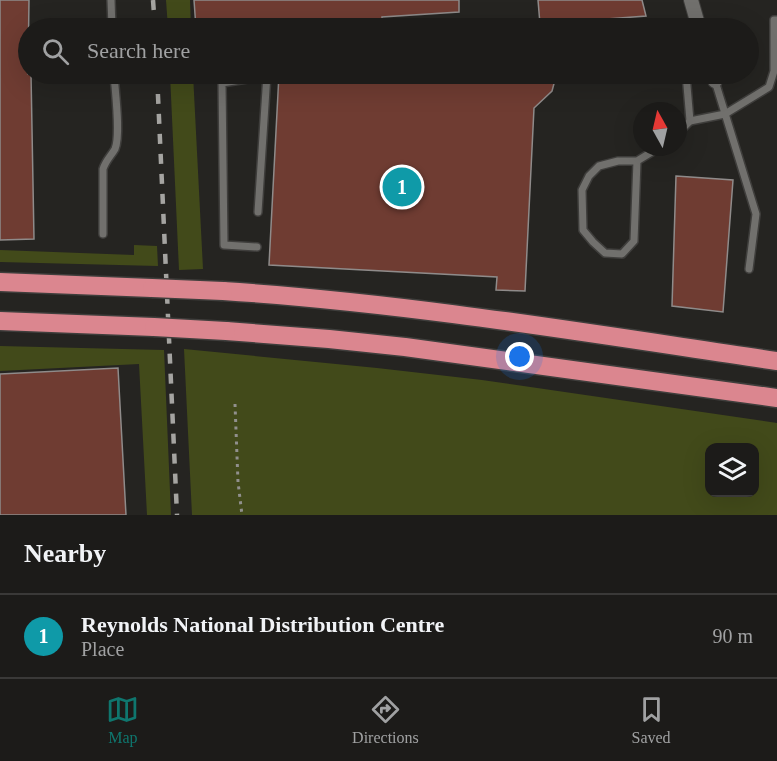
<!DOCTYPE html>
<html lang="en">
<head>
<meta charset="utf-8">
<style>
	body { margin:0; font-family:Georgia,serif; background:#292826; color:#f1f3f6 }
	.controls { position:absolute; right:18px; bottom:18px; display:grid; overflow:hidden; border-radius:12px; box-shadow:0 6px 24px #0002 }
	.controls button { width:54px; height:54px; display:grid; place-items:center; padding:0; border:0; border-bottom:2px solid #3a3938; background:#1c1b19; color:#f1f3f6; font:30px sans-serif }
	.compass { position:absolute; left:633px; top:102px; width:54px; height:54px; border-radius:50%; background:#1c1b19; box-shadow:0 6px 24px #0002; rotate:352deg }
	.you { position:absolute; left:520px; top:357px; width:21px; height:21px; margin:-15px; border:4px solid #fff; border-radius:50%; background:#1a73e8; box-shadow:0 0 0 9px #1a73e833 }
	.badge { display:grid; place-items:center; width:39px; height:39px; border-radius:50%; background:#0f766e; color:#fff; font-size:20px; font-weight:700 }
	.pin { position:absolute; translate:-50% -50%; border:3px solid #fff; box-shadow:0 2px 6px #0006 }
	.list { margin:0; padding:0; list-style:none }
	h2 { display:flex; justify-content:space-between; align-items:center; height:78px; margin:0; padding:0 24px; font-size:26px }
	h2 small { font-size:20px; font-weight:400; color:#a0a1a2 }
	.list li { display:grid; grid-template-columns:39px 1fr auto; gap:18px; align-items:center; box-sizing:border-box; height:84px; padding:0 24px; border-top:2px solid #3a3938 }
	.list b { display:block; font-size:22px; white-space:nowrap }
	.list p { margin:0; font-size:20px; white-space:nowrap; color:#a0a1a2 }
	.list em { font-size:20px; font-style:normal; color:#a0a1a2 }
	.icon { flex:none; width:33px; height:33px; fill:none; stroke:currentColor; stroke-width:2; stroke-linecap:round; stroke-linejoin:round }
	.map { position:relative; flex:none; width:777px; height:515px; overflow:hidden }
	.search { position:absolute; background:#1c1b19; box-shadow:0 6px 24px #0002; left:18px; right:18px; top:18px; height:66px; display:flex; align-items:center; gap:15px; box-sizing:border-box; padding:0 21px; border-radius:33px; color:#a0a1a2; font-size:22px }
	.sheet { height:162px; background:#1c1b19 }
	nav { display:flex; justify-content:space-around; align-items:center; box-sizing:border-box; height:84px; border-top:2px solid #3a3938; background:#1c1b19; font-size:16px; color:#a0a1a2 }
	nav a { display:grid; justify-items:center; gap:3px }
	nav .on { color:#0f766e }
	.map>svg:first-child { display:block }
	.green { fill:#424a1a; fill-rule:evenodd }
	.building { fill:#6f3c32; stroke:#8f8b8a; stroke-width:1.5 }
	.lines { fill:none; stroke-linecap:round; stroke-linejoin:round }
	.service-casing { stroke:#3f3e3c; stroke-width:10 }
	.minor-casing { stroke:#3f3e3c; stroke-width:16 }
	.motorway-casing { stroke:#3f3e3c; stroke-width:21 }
	.path { stroke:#91908d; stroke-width:3; stroke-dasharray:3 4.5; stroke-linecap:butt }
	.service { stroke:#71706d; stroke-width:7 }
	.minor { stroke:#71706d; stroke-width:14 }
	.motorway { stroke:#db868f; stroke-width:18 }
	.rail { stroke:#a5a4a1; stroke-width:4.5; stroke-dasharray:10 10; stroke-linecap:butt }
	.motorway-bridge-casing { stroke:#3f3e3c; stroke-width:21; stroke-linecap:butt }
	.motorway-bridge { stroke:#db868f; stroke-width:18 }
</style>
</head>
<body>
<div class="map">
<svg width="777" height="515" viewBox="0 0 777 515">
	<rect width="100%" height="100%" fill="#252421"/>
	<g class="green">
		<path d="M166,0h24l1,28h-23z"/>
		<path d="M170,74h23l10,195 -24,1z"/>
		<path d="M134,245l23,1 1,20 -158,-4v-12l134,5z"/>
		<path d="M0,346l164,4 7,165h-24l-8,-151 -139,7z"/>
		<path d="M184,349l193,19 105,12 295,43v92h-585zM710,448h44v44h-44z"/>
	</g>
	<g class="building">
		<path d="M0,0h29l-1,74h3l3,165 -34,1z"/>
		<path d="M194,0h265v12l-77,5v11h-186z"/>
		<path d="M538,0h104l4,16 -106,8z"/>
		<path d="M279,74h67l160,7 10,-7h34l5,6 -3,11 -18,17 -9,183 -29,-1 1,-13 -228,-12z"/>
		<path d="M676,176l57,4 -10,132 -51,-6z"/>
		<path d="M118,368l8,147h-126v-141z"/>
	</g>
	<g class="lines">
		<g class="service-casing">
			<g id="service">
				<path d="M111,0l1,28"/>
				<path d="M253,74l-6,5 -25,4 2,162 33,2"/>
				<path d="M686,74l4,47"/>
				<path d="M715,81l41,133 -7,55"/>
				<path d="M678,133l12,-12 35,-7 44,-27 5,-16v-51h3"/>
				<path d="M637,161l-3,80 -12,13 -17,-1 -12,-11 -10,-12 -1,-40 7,-14 10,-10 19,-5h19l23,-14"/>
				<path d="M258,212l9,-138"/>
				<path d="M103,234v-65c3,-9 8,-13 12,-20 6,-14 0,-58 -1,-75"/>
			</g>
		</g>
		<g class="minor-casing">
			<g id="minor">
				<path d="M691,0l8,28"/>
				<path d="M713,74l2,7"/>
			</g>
		</g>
		<g class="motorway-casing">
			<g id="motorway">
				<path d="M0,282l152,6"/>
				<path d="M223,291c186,12 370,43 554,70"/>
				<path d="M0,321l154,6"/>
				<path d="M226,331l103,8 76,8 372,51"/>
			</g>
		</g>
		<path class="path" d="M235,404l3,78 4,33"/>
		<use href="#service" class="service"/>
		<use href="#minor" class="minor"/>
		<use href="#motorway" class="motorway"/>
		<g class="rail">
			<path d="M153,0l2,28"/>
			<path d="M157,74l20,441"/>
		</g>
		<g class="motorway-bridge-casing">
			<g id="motorway-bridge">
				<path d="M152,288l71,3"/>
				<path d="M154,327l72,4"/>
			</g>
		</g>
		<use href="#motorway-bridge" class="motorway-bridge"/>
	</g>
</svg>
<div class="controls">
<button><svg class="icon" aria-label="layers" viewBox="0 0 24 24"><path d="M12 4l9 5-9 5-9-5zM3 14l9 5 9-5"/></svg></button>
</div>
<svg class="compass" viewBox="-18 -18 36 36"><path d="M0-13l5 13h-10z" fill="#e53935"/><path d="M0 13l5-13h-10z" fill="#a0a1a2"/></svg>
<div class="you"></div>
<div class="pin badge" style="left:402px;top:187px;background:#0f9aa8">1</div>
<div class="search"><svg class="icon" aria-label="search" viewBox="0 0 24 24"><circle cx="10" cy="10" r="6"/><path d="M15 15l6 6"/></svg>Search here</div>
</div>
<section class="sheet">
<h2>Nearby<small></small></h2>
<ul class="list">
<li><span class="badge" style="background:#0f9aa8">1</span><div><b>Reynolds National Distribution Centre</b><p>Place</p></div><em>90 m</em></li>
</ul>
</section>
<nav>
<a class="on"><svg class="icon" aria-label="map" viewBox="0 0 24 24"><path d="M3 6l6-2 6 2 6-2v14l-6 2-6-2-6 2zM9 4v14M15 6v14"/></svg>Map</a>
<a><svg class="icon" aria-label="directions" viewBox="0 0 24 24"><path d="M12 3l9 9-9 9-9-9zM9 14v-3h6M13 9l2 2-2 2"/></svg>Directions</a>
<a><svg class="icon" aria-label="saved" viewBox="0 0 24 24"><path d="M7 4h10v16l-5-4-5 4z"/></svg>Saved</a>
</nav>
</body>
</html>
